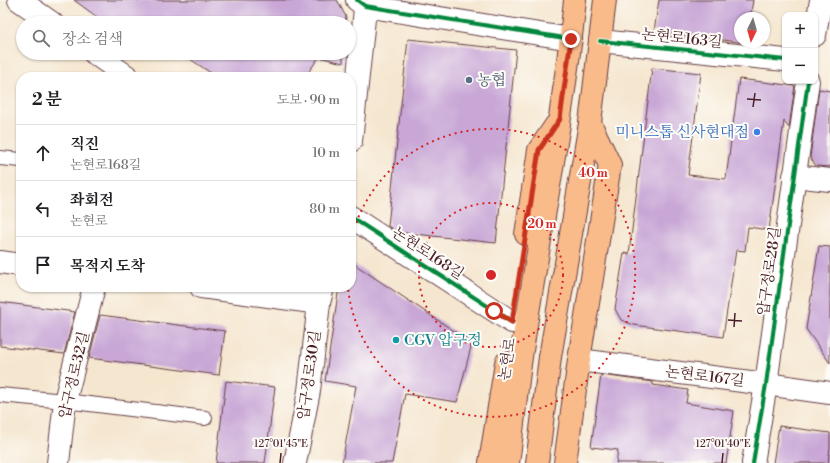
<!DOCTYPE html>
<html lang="ko">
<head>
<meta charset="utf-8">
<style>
	body { margin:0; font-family:"Libre Bodoni","Noto Serif KR",serif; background:#f2f2f2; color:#202124 }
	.controls { position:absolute; right:12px; top:12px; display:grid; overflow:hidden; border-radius:8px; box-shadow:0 1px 3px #0004 }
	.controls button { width:36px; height:36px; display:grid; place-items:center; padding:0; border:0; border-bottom:1px solid #e0e0e0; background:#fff; color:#202124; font:20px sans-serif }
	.compass { position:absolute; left:734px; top:12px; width:36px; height:36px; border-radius:50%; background:#fff; box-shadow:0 1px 3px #0004; rotate:185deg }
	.stop { position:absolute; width:12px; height:12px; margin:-9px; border:3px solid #c8321e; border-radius:50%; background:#fff }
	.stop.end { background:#c8321e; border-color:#fff; box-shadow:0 1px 4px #0008 }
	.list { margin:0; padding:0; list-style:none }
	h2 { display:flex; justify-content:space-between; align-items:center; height:52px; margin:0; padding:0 16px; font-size:17px }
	h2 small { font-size:13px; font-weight:400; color:#757577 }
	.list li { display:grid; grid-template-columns:26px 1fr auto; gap:12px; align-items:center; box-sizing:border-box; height:56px; padding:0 16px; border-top:1px solid #e0e0e0 }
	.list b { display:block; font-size:15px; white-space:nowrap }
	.list p { margin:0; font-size:13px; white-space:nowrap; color:#757577 }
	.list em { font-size:13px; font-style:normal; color:#757577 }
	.icon { flex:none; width:22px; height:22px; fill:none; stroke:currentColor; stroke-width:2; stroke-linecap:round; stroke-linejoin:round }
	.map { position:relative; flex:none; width:830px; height:463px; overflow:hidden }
	.search { position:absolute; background:#fff; box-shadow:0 1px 3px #0004; left:16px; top:16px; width:340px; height:44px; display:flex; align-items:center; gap:10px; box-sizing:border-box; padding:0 14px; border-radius:22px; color:#757577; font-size:15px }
	.panel { position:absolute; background:#fff; box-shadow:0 1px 3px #0004; left:16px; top:72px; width:340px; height:220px; border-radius:16px }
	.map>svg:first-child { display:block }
	.building { fill:#c8a6d6 }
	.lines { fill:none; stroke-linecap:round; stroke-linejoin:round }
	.service-casing { stroke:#643d44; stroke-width:16 }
	.minor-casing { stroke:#643d44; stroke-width:24 }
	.primary-casing { stroke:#643d44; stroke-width:24 }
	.service { stroke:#fff; stroke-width:14 }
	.minor { stroke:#fff; stroke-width:22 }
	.primary { stroke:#fabb8b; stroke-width:22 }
	.cycleway-casing { stroke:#fdfcf7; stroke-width:6 }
	.cycleway { stroke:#00873e; stroke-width:4 }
	.route { stroke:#c8321e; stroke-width:5 }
	.ticks { fill:none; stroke:#4a1f2b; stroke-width:1.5 }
	.ring { fill:none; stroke:#d62828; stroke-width:2; stroke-dasharray:2 4 }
	.service-dot { fill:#5c6f8a; stroke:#fdfcf7; stroke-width:1.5 }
	.shop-dot { fill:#3f7fe0; stroke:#fdfcf7; stroke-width:1.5 }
	.culture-dot { fill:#0f9aa8; stroke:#fdfcf7; stroke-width:1.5 }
	.labels { text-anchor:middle; stroke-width:4; stroke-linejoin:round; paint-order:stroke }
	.street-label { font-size:15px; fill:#4a1f2b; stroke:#fdfcf7 }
	.service-label { font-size:15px; fill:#4e5e75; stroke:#fdfcf7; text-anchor:start }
	.shop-label { font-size:15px; fill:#366cbe; stroke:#fdfcf7; text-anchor:end }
	.culture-label { font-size:15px; fill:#0d838f; stroke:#fdfcf7; text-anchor:start }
	.ticks-label { font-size:10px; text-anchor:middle; fill:#4a1f2b; stroke:#fdfcf7; stroke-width:4; stroke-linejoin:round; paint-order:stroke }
	.centre { fill:#d62828; stroke:#fdfcf7; stroke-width:2 }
	.ring-label { font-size:12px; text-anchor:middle; font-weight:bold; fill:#d62828; stroke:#fdfcf7; stroke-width:4; stroke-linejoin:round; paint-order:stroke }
</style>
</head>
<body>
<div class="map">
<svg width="830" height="463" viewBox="0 0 830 463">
	<rect width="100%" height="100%" fill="#fdfcf7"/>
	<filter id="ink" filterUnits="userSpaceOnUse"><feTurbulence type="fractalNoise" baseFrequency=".025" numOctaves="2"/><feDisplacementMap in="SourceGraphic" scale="8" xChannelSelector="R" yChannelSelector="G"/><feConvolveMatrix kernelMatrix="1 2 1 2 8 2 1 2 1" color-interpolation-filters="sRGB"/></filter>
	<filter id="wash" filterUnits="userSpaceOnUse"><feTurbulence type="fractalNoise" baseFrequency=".012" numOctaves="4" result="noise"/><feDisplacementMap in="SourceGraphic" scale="16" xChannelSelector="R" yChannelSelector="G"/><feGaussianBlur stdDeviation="0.9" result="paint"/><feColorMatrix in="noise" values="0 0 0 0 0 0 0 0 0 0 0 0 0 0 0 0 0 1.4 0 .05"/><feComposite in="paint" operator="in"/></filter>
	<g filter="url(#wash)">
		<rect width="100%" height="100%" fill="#f5e6cf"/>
		<g id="blocks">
			<g class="building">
				<path d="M74,0h263l9,17 -1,6h-242l1,-1z"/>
				<path d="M659,0h94l-3,18h-10v24h6v1l-92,-12z"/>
				<path d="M408,39l108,11 -20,193 -99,-11 -9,-6z"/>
				<path d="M181,53h162v10l-24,-6 -14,20h-88z"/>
				<path d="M652,68l49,5 -13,102 38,4 13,-100 56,7 -6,42 -5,-7 -15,109 -21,-3 -3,24 -9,-1 -13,87 -89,-12 -13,-5 -6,-11 9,-56 5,1z"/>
				<path d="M819,89l11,2v76l-14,-1 -6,-9z"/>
				<path d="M819,246l11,1v116l-24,-34z"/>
				<path d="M351,262l121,81 -15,59 -52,-8 -13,69h-50l14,-77 -31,-5 14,-94h12z"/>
				<path d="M0,302l75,10 -11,42 -64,-8z"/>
				<path d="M100,315l125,16 -6,44 -130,-17z"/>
				<path d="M601,375l52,7v3l35,5 -2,13 48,8 -8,52h-110l2,-13 -27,-3z"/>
				<path d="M226,381l49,6 -10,76h-49z"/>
				<path d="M779,426l51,7v14l-2,16h-55z"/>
			</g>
		</g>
	</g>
	<g filter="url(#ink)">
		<use href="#blocks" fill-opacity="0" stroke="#643d44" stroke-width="1"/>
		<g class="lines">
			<g class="service-casing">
				<g id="service">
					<path d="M0,158l21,2"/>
					<path d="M0,395l65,6 140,17"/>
				</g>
			</g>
			<g class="minor-casing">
				<g id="minor">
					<path d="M19,0l33,23"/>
					<path d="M357,0l8,6 206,33"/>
					<path d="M815,35l6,-35"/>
					<path d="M600,41l185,19"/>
					<path d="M94,53l34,24"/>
					<path d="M351,141l15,-141"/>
					<path d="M794,176l36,4"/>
					<path d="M351,217l161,105"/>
					<path d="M0,262l21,3"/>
					<path d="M201,287l118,16"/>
					<path d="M579,360l187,24 64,9"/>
					<path d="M58,463l7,-62 29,-114"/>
					<path d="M295,463l14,-72 10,-88 4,-16"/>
					<path d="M753,463l13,-79 42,-303"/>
				</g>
			</g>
			<g class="primary-casing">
				<g id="primary">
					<path d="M526,234l13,-84 17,-25"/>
					<path d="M490,463l16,-100"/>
					<path d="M508,463c5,-35 8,-71 13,-106 18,-119 42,-237 54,-357"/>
					<path d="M537,463l13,-106 40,-234 15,-123"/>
					<path d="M565,463l14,-103 31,-195 -20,-42"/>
				</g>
			</g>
			<use href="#service" class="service"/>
			<use href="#minor" class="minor"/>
			<use href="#primary" class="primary"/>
			<g class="cycleway-casing">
				<g id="cycleway">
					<path d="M357,0l8,6 206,33"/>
					<path d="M600,41l185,19"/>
					<path d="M351,217l161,105"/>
					<path d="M753,463l13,-79 42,-303"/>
				</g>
			</g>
			<use href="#cycleway" class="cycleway"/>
		</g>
	</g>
	<g class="lines" filter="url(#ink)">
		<path class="route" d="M494,311l18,11 27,-172 21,-31 11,-80"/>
	</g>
	<path class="ticks" d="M747,99l14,1M753,107l2,-14M728,320l14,1M734,327l1,-14M280,463l1,-10M722,463l1,-10"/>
	<g class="ring">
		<circle cx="491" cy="275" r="72"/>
		<path d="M351 240A144 144 0 1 1 348 288"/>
	</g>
	<circle class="service-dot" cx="469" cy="80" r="4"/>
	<circle class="shop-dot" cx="757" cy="132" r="4"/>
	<circle class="culture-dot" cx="396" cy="340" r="4"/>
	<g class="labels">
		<g class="street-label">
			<text transform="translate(682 38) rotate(6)" y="5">논현로163길</text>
			<text transform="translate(428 253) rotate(33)" y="5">논현로168길</text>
			<text transform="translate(769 271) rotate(-82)" y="5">압구정로28길</text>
			<text transform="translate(507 359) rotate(-81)" y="5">논현로</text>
			<text transform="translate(74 375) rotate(-77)" y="5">압구정로32길</text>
			<text transform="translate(309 375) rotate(-82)" y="5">압구정로30길</text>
			<text transform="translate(705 376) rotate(7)" y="5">논현로167길</text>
		</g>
		<g class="service-label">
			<text x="477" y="85">농협</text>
		</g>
		<g class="shop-label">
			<text x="749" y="137">미니스톱 신사현대점</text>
		</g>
		<g class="culture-label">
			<text x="404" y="345">CGV 압구정</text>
		</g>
	</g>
	<g class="ticks-label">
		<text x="281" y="447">127°01'45"E</text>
		<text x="723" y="447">127°01'40"E</text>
	</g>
	<circle cx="491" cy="275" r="6" class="centre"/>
	<g class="ring-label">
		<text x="593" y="177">40 m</text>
		<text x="542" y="228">20 m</text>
	</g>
</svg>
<div class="controls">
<button>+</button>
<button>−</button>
</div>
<svg class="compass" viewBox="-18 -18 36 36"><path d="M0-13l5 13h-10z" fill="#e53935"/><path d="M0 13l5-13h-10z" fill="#757577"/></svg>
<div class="stop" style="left:494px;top:311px"></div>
<div class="stop end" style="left:571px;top:39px"></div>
<div class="search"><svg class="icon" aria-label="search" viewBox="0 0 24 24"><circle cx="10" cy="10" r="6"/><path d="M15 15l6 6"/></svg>장소 검색</div>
<section class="panel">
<h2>2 분<small>도보 · 90 m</small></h2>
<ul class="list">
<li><svg class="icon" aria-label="ahead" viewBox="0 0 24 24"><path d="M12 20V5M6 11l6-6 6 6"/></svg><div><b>직진</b><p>논현로168길</p></div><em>10 m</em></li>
<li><svg class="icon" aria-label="left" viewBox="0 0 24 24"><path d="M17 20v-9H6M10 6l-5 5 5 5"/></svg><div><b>좌회전</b><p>논현로</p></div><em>80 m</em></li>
<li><svg class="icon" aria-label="arrive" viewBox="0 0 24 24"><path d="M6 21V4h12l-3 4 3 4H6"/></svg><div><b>목적지 도착</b></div></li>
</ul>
</section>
</div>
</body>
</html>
